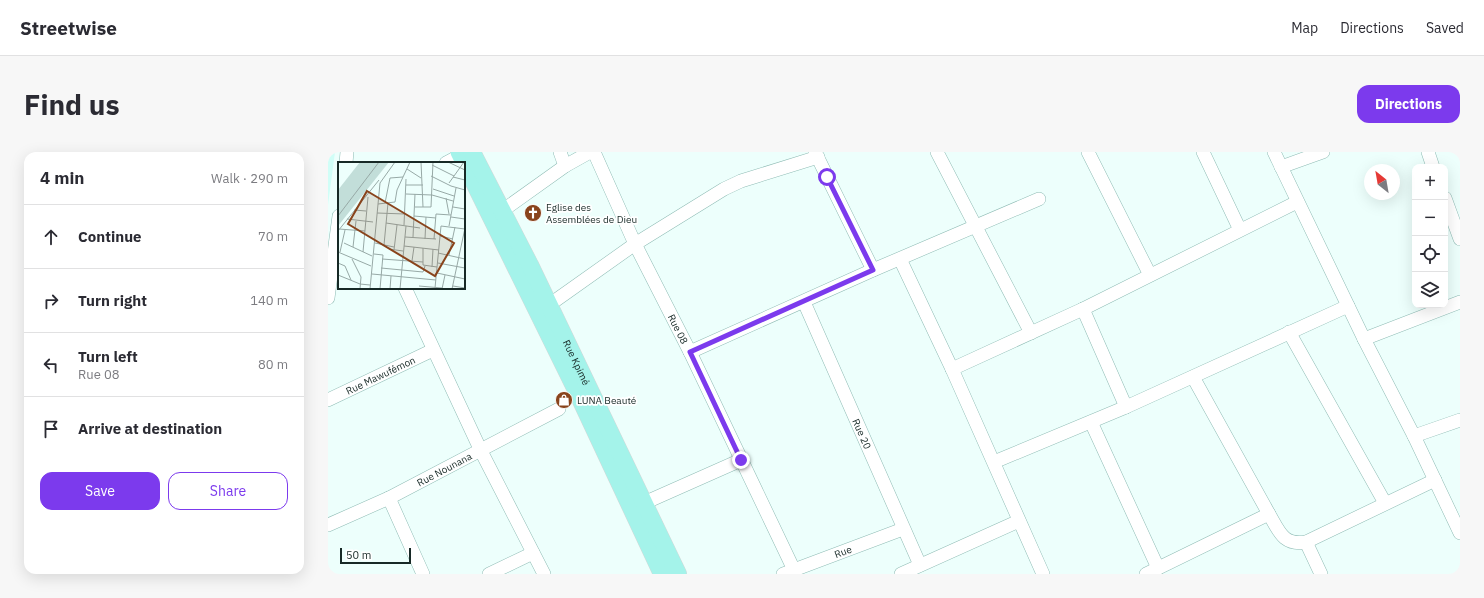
<!DOCTYPE html>
<html lang="en">
<head>
<meta charset="utf-8">
<style>
	body { margin:0; font-family:"IBM Plex Sans",sans-serif; background:#f7f7f7; color:#2b2b33 }
	.controls { position:absolute; right:12px; top:12px; display:grid; overflow:hidden; border-radius:8px; box-shadow:0 4px 16px #0002 }
	.controls button { width:36px; height:36px; display:grid; place-items:center; padding:0; border:0; border-bottom:1px solid #e1e1e2; background:#fff; color:#2b2b33; font:20px sans-serif }
	.compass { position:absolute; left:1036px; top:12px; width:36px; height:36px; border-radius:50%; background:#fff; box-shadow:0 4px 16px #0002; rotate:329deg }
	.scale { position:absolute; left:12px; bottom:10px; width:71px; box-sizing:border-box; padding-left:4px; border:2px solid #172926; border-top:0; font-size:11px; line-height:14px; white-space:nowrap; color:#172926; -webkit-text-stroke:3px #fff; paint-order:stroke }
	.stop { position:absolute; width:12px; height:12px; margin:-9px; border:3px solid #7c3aed; border-radius:50%; background:#fff }
	.stop.end { background:#7c3aed; border-color:#fff; box-shadow:0 1px 4px #0008 }
	.list { margin:0; padding:0; list-style:none }
	h2 { display:flex; justify-content:space-between; align-items:center; height:52px; margin:0; padding:0 16px; font-size:17px }
	h2 small { font-size:13px; font-weight:400; color:#7c7c81 }
	.list li { display:grid; grid-template-columns:26px 1fr auto; gap:12px; align-items:center; box-sizing:border-box; height:64px; padding:0 16px; border-top:1px solid #e1e1e2 }
	.list b { display:block; font-size:15px; white-space:nowrap }
	.list p { margin:0; font-size:13px; white-space:nowrap; color:#7c7c81 }
	.list em { font-size:13px; font-style:normal; color:#7c7c81 }
	.actions { display:flex; gap:8px; padding:12px 16px }
	.actions a { flex:1; padding:9px 0; border:1px solid #7c3aed; border-radius:12px; text-align:center; font-size:14px; color:#7c3aed }
	.actions .main { background:#7c3aed; color:#fff }
	.icon { flex:none; width:22px; height:22px; fill:none; stroke:currentColor; stroke-width:2; stroke-linecap:round; stroke-linejoin:round }
	.map { position:relative; flex:none; width:1132px; height:422px; overflow:hidden; border-radius:12px }
	header { display:flex; align-items:center; gap:24px; box-sizing:border-box; height:56px; padding:0 20px; background:#fff; border-bottom:1px solid #e1e1e2 }
	header strong { font-size:19px }
	nav { display:flex; gap:22px; margin-inline-start:auto; font-size:14px }
	.intro { display:flex; align-items:center; justify-content:space-between; box-sizing:border-box; height:96px; padding:0 24px }
	h1 { margin:0; font-size:28px }
	.button { padding:10px 18px; border-radius:12px; background:#7c3aed; color:#fff; font-size:14px; font-weight:700 }
	main { display:flex; gap:24px; padding:0 24px }
	aside { flex:1; background:#fff; border-radius:12px; box-shadow:0 4px 16px #0002 }
	.map>svg:first-child { display:block }
	.built { fill:#d1fef7 }
	.lines { fill:none; stroke-linecap:round; stroke-linejoin:round }
	.minor-casing { stroke:#8fbcb5; stroke-width:14 }
	.major-casing { stroke:#d5d8d8; stroke-width:18 }
	.minor { stroke:#fff; stroke-width:13 }
	.major { stroke:#a4f3ea; stroke-width:17 }
	.route { stroke:#7c3aed; stroke-width:5 }
	.labels { text-anchor:middle; stroke-width:3.5; stroke-linejoin:round; paint-order:stroke }
	.poi-label { font-size:10px; fill:#172926; stroke:#fff; text-anchor:start }
	.street-label { font-size:10px; fill:#172926; stroke:#fff }
	.inset-road { fill:none; stroke:#97a9a6; stroke-width:1 }
	.view { fill:#89441c; fill-opacity:0.15; stroke:#89441c; stroke-width:2 }
	.inset-edge { fill:none; stroke:#172926; stroke-width:2 }
</style>
</head>
<body>
<header>
<strong>Streetwise</strong>
<nav><a>Map</a><a>Directions</a><a>Saved</a></nav>
</header>
<div class="intro"><h1>Find us</h1><a class="button">Directions</a></div>
<main>
<aside>
<h2>4 min<small>Walk · 290 m</small></h2>
<ul class="list">
<li><svg class="icon" aria-label="ahead" viewBox="0 0 24 24"><path d="M12 20V5M6 11l6-6 6 6"/></svg><div><b>Continue</b></div><em>70 m</em></li>
<li><svg class="icon" aria-label="right" viewBox="0 0 24 24"><path d="M7 20v-9h11M14 6l5 5-5 5"/></svg><div><b>Turn right</b></div><em>140 m</em></li>
<li><svg class="icon" aria-label="left" viewBox="0 0 24 24"><path d="M17 20v-9H6M10 6l-5 5 5 5"/></svg><div><b>Turn left</b><p>Rue 08</p></div><em>80 m</em></li>
<li><svg class="icon" aria-label="arrive" viewBox="0 0 24 24"><path d="M6 21V4h12l-3 4 3 4H6"/></svg><div><b>Arrive at destination</b></div></li>
</ul>
<div class="actions"><a class="main">Save</a><a>Share</a></div>
</aside>
<div class="map">
<svg width="1132" height="422" viewBox="0 0 1132 422">
	<rect width="100%" height="100%" fill="#edfffc"/>
	<path class="built" d="M0,0h7l-7,53z"/>
	<g class="lines">
		<g class="minor-casing">
			<g id="minor">
				<path d="M232,0l5,14"/>
				<path id="s1" d="M266,0l41,92 55,108 104,218"/>
				<path d="M487,0l58,118"/>
				<path d="M609,0l94,181"/>
				<path d="M760,0l62,123"/>
				<path d="M875,0l37,78"/>
				<path d="M946,0l90,187 50,97 46,97"/>
				<path d="M1100,0l5,15"/>
				<path d="M18,11l1,-11"/>
				<path d="M118,11l15,-8"/>
				<path d="M953,15l42,-15"/>
				<path d="M1117,46l15,41"/>
				<path d="M174,59l63,-45 25,-14"/>
				<path d="M572,107l52,110 91,205"/>
				<path d="M77,136l76,163 63,123"/>
				<path d="M0,146l11,-82"/>
				<path id="s2" d="M476,150l116,263"/>
				<path d="M221,153l86,-61 89,-55 17,-8 77,-24"/>
				<path d="M755,157l43,98"/>
				<path d="M961,180l96,171"/>
				<path d="M1036,187l96,-37"/>
				<path d="M362,200l183,-82 166,-71"/>
				<path d="M624,217l131,-60 214,-107"/>
				<path d="M865,225l76,137c10,17 14,32 37,28l129,-62"/>
				<path id="s3" d="M0,248l105,-50"/>
				<path d="M763,270l67,146"/>
				<path d="M1086,284l46,-16"/>
				<path d="M666,310l132,-55 222,-101"/>
				<path d="M61,346l34,76"/>
				<path d="M316,351l97,-43"/>
				<path id="s4" d="M0,373l61,-27 170,-89"/>
				<path d="M978,390l15,32"/>
				<path d="M161,422l44,-21"/>
				<path id="s5" d="M455,422l120,-45"/>
				<path d="M573,422l118,-53"/>
				<path d="M818,422l123,-60"/>
			</g>
		</g>
		<g class="major-casing">
			<g id="major">
				<path d="M131,0l117,238 86,184"/>
				<path id="s6" d="M144,0l58,113 148,309"/>
			</g>
		</g>
		<use href="#minor" class="minor"/>
		<use href="#major" class="major"/>
	</g>
	<g class="lines">
		<path class="route" d="M413,308l-51,-108 183,-82 -46,-93"/>
	</g>
	<defs>
		<g id="church-disc" transform="scale(0.9)"><circle r="9.5" fill="#89441c" stroke="#fff"/><path d="M-1.2-6h2.4v3.5h3.3v2.4h-3.3V6h-2.4V-.1h-3.3v-2.4h3.3Z" fill="#fff"/></g>
		<g id="shop-disc" transform="scale(0.9)"><circle r="9.5" fill="#89441c" stroke="#fff"/><path d="M-5-2.5h2.3a2.7 3.5 0 0 1 5.4 0H5L5.5 6h-11ZM-1.5-2.5h3a1.5 2.3 0 0 0-3 0Z" fill="#fff"/></g>
	</defs>
	<g fill-rule="evenodd">
		<use href="#church-disc" x="205" y="61"/>
		<use href="#shop-disc" x="236" y="248"/>
	</g>
	<g class="labels">
		<g class="poi-label">
			<text x="218" y="59">Eglise des<tspan x="218" dy="12">Assemblées de Dieu</tspan></text>
			<text x="249" y="252">LUNA Beauté</text>
		</g>
		<g class="street-label">
			<text dy="4" stroke="none"><textPath href="#s1" startOffset="196">Rue 08</textPath></text>
			<text dy="4" stroke="none"><textPath href="#s6" startOffset="235">Rue Kpimé</textPath></text>
			<text dy="4" stroke="none"><textPath href="#s3" startOffset="58">Rue Mawufémon</textPath></text>
			<text dy="4" stroke="none"><textPath href="#s2" startOffset="144">Rue 20</textPath></text>
			<text dy="4" stroke="none"><textPath href="#s4" startOffset="129">Rue Nounana</textPath></text>
			<text dy="4" stroke="none"><textPath href="#s5" startOffset="64">Rue</textPath></text>
		</g>
	</g>
	<g transform="translate(10 10)">
		<rect width="127" height="127" fill="#edfffc"/>
		<path d="M22,0h29l-51,64v-36z" fill="#c2ded9"/>
		<path class="inset-road" d="M83,0l2,45M110,0l17,8M94,3l22,11M69,7l14,9M93,14l20,10 14,4M115,15l12,3M111,21l15,-21M68,23h17M95,27l21,7M68,32l26,1 21,6M108,36l3,16M47,41l5,-25 13,-1M40,42l17,-2 2,-12 13,-28M77,45h16l2,-45M115,45l12,2M16,48l12,1M39,51l28,1M0,54l41,-54M76,54l22,2M113,55l14,2M9,57l26,3M48,61l34,5M66,63l2,-46M111,64l7,-38M1,67l26,2M0,69l41,-51M102,74l13,3M67,75l31,2M75,75l2,-43M87,77l1,-22M96,77l2,-25 15,1M6,81l28,13M37,81l19,4M46,83l4,-42M66,84l35,4M15,85l3,-26M85,86v17l14,2M51,87l14,2M56,88l3,-25M0,90l33,14M2,90l5,-22M25,90l5,-55M100,91l27,6M36,92l9,1 -3,34M111,93l6,-28M14,97l9,18 -1,12M44,97l41,3M74,99l2,-14M0,101l7,3 6,14M100,101l27,5M94,105l1,-18M43,106l42,4 2,-6M99,111l28,6M34,112l64,6M0,113l22,9 10,1M81,124l23,2M115,124l12,2M97,126l6,-62 24,3M32,127l10,-106 15,-21M52,127l1,-13M62,127l6,-63M104,127l3,-14M114,127l13,-61"/>
		<path class="view" d="M29,29l87,52 -19,33 -87,-52z"/>
		<rect width="127" height="127" class="inset-edge"/>
	</g>
</svg>
<div class="controls">
<button>+</button>
<button>−</button>
<button><svg class="icon" aria-label="locate" viewBox="0 0 24 24"><circle cx="12" cy="12" r="6"/><path d="M12 2v4M12 18v4M2 12h4M18 12h4"/></svg></button>
<button><svg class="icon" aria-label="layers" viewBox="0 0 24 24"><path d="M12 4l9 5-9 5-9-5zM3 14l9 5 9-5"/></svg></button>
</div>
<svg class="compass" viewBox="-18 -18 36 36"><path d="M0-13l5 13h-10z" fill="#e53935"/><path d="M0 13l5-13h-10z" fill="#7c7c81"/></svg>
<div class="scale">50 m</div>
<div class="stop" style="left:499px;top:25px"></div>
<div class="stop end" style="left:413px;top:308px"></div>
</div>
</main>
</body>
</html>
